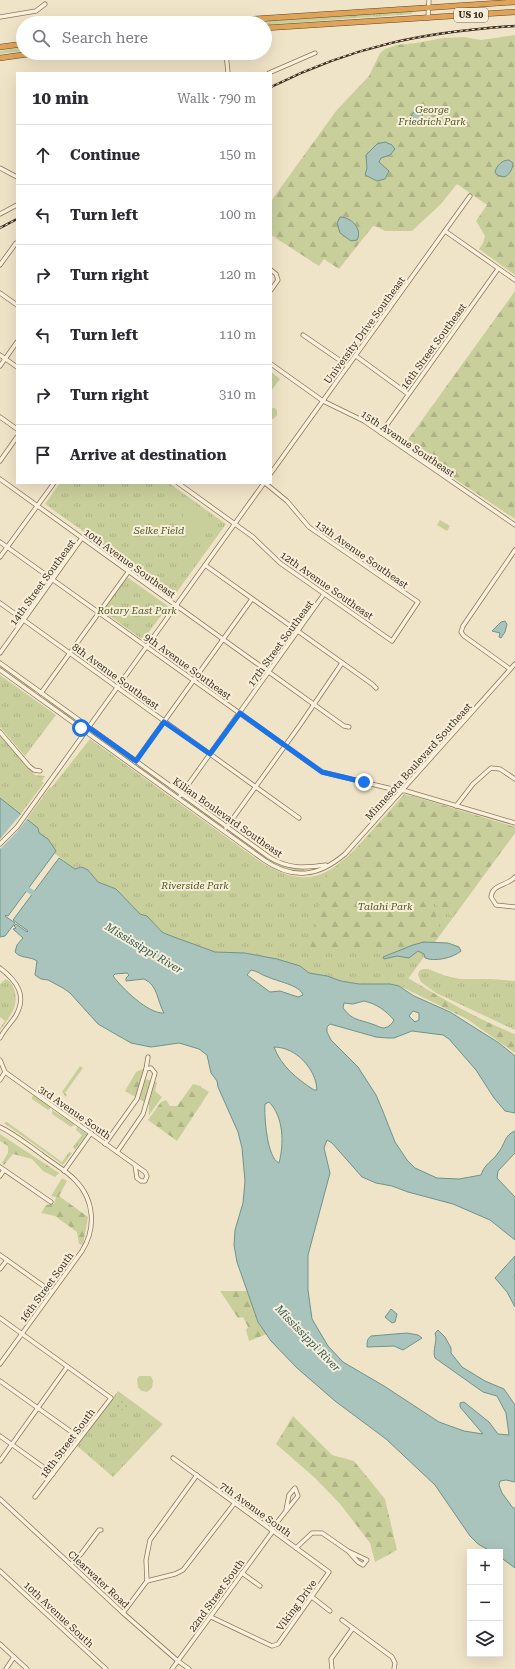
<!DOCTYPE html>
<html lang="en">
<head>
<meta charset="utf-8">
<style>
	body { margin:0; font-family:"Roboto Serif",serif; background:#f2f2f3; color:#2b2b33 }
	.controls { position:absolute; right:12px; bottom:12px; display:grid; overflow:hidden; border-radius:0px; box-shadow:0 4px 16px #0002 }
	.controls button { width:36px; height:36px; display:grid; place-items:center; padding:0; border:0; border-bottom:1px solid #e1e1e2; background:#fff; color:#2b2b33; font:20px sans-serif }
	.stop { position:absolute; width:12px; height:12px; margin:-9px; border:3px solid #1a73e8; border-radius:50%; background:#fff }
	.stop.end { background:#1a73e8; border-color:#fff; box-shadow:0 1px 4px #0008 }
	.list { margin:0; padding:0; list-style:none }
	h2 { display:flex; justify-content:space-between; align-items:center; height:52px; margin:0; padding:0 16px; font-size:17px }
	h2 small { font-size:13px; font-weight:400; color:#7c7c81 }
	.list li { display:grid; grid-template-columns:26px 1fr auto; gap:12px; align-items:center; box-sizing:border-box; height:60px; padding:0 16px; border-top:1px solid #e1e1e2 }
	.list b { display:block; font-size:15px; white-space:nowrap }
	.list em { font-size:13px; font-style:normal; color:#7c7c81 }
	.icon { flex:none; width:22px; height:22px; fill:none; stroke:currentColor; stroke-width:2; stroke-linecap:round; stroke-linejoin:round }
	.map { position:relative; flex:none; width:515px; height:1669px; overflow:hidden }
	.search { position:absolute; background:#fff; box-shadow:0 4px 16px #0002; left:16px; top:16px; width:256px; height:44px; display:flex; align-items:center; gap:10px; box-sizing:border-box; padding:0 14px; border-radius:22px; color:#7c7c81; font-size:15px }
	.panel { position:absolute; background:#fff; box-shadow:0 4px 16px #0002; left:16px; top:72px; width:256px; height:412px; border-radius:0px }
	.map>svg:first-child { display:block }
	.grass { fill:url(#grass-tufts) }
	.forest { fill:url(#forest-firs) }
	.garden { fill:url(#garden-dots) }
	.pitch { fill:#c9cf9b }
	.water { fill:#a9c4bc; stroke:#6f938a; fill-rule:evenodd }
	.pier { fill:#f0e4c8 }
	.lines { fill:none; stroke-linecap:round; stroke-linejoin:round }
	.river { stroke:#a9c4bc; stroke-width:5.5 }
	.minor-casing { stroke:#8d765c; stroke-width:5 }
	.highway-casing { stroke:#5b4430; stroke-width:6 }
	.minor { stroke:#faf1dc; stroke-width:3.5 }
	.highway { stroke:#e0a458; stroke-width:5 }
	.rail-casing { stroke:#3d2e20; stroke-width:2.5 }
	.rail { stroke:#f7eed8; stroke-width:1; stroke-dasharray:3; stroke-linecap:butt }
	.route { stroke:#1a73e8; stroke-width:5 }
	.labels { text-anchor:middle; stroke-width:4; stroke-linejoin:round; paint-order:stroke }
	.shield { fill:#f7eed8; stroke:#756857; stroke-width:1 }
	.shield-label { font-size:9px; font-weight:bold; fill:#3d2e20 }
	.park-label { font-size:10px; font-style:italic; fill:#4d5a26; stroke:#f7eed8 }
	.street-label { font-size:10px; fill:#3d2e20; stroke:#f7eed8 }
	.water-label { font-size:11px; font-style:italic; fill:#2f5d5a; stroke:#f7eed8 }
</style>
</head>
<body>
<div class="map">
<svg width="515" height="1669" viewBox="0 0 515 1669">
	<defs>
		<pattern id="grass-tufts" width="24" height="20" patternUnits="userSpaceOnUse"><rect width="24" height="20" fill="#c9cf9b"/><path d="M3 7l-1-3M5 7V3M7 7l1-3M15 17l-1-3M17 17v-4M19 17l1-3" fill="none" stroke="#aeb285"/></pattern>
		<pattern id="forest-firs" width="22" height="20" patternUnits="userSpaceOnUse"><rect width="22" height="20" fill="#c9cf9b"/><path d="M5 1l3.5 6h-7zM16 11l3.5 6h-7z" fill="#aeb285"/></pattern>
		<pattern id="garden-dots" width="8" height="8" patternUnits="userSpaceOnUse"><rect width="8" height="8" fill="#c9cf9b"/><path d="M2 2h.1M6 6h.1" fill="none" stroke="#aeb285" stroke-width="1.8" stroke-linecap="round"/></pattern>
	</defs>
	<rect width="100%" height="100%" fill="#f0e4c8"/>
	<g class="grass">
		<path d="M400,12h12v2l-147,11v-2h-27z"/>
		<path d="M23,47v4l-23,3v-3z"/>
		<path d="M271,408h4l2,3v4l-4,4h-2z"/>
		<path d="M60,483h109l57,41 -52,72 -129,-92z"/>
		<path d="M127,577l41,29 -25,34 -40,-29z"/>
		<path d="M0,665l35,25v2h-1l-34,-24z"/>
		<path d="M0,672l57,41v1l-57,-41z"/>
		<path d="M0,675l56,40 -31,41 -25,-29z"/>
		<path d="M44,697l37,26v2h-1l-37,-26z"/>
		<path d="M92,732l38,26v2l-1,1 -37,-26z"/>
		<path d="M0,735l35,40 10,1 -3,5 2,2 -24,32 -20,-17z"/>
		<path d="M90,739l171,123c49,31 73,11 107,-27 12,-13 24,-27 36,-41l111,33v6l-113,154 -12,-3h-31l-18,-3 -14,-5 -18,-3 -7,-6 -25,-8 -32,-6 -30,-1 -49,-18 -4,-2 -15,-16 -7,-2 -24,-25 -18,-7 -10,-12 -7,-3 -6,2 -21,-16 1,-3 -4,-7 -12,-10 -2,-5 -11,-8 24,-33 1,1z"/>
		<path d="M139,765l37,26v2l-38,-26z"/>
		<path d="M184,798l37,26v1l-1,1 -36,-26z"/>
		<path d="M232,831l48,33 24,5 1,2c-23,6 -56,-24 -75,-37z"/>
		<path d="M423,969h5l18,7 14,3h31l24,2v49l-79,-37 -15,-11 -3,-7 1,-4z"/>
		<path d="M6,979c4,2 6,5 8,10 6,16 -5,29 -14,41v-2l5,-7 -5,-4v-33z"/>
		<path d="M80,1066l3,2 -18,25 2,2 -1,2 -4,-5z"/>
		<path d="M34,1095l16,12v2l-2,1 -16,-11v-2z"/>
		<path d="M52,1110l22,14 -1,2 -2,1 -19,-13z"/>
		<path d="M7,1122l55,40 7,-10 3,1 -9,12 -59,-42z"/>
		<path d="M77,1127l10,7 -12,16 -2,-3 9,-12 -6,-5z"/>
		<path d="M118,1391l45,33 -50,53 -37,-32z"/>
	</g>
	<g class="forest">
		<path d="M515,35v240l-36,-26 4,-6 2,-7 -9,-15 11,-16 -30,-21 -16,20 -29,27h-27l-7,-4 -5,-1 -34,43 -15,-10 -5,7 -48,-31v-34l65,-90 33,-35 11,-23 5,-4 12,-4 19,-2 27,-5 21,-1 17,3z"/>
		<path d="M515,291v228l-111,-74z"/>
		<path d="M271,372l9,7 -9,12z"/>
		<path d="M412,796l103,31v6l-62,84 -21,-15 9,31 -7,9 -21,3 -11,4 -92,1 16,-76 23,-17 50,-56 7,2z"/>
		<path d="M408,978c35,21 69,41 107,56v19l-48,-34 -65,-32z"/>
		<path d="M145,1068l-4,10 16,4 -2,9 7,6 -13,18v-10l-24,-14 11,-19z"/>
		<path d="M193,1084l7,2 9,6 -32,49 -29,-21 13,-18 5,-2 4,6h7z"/>
		<path d="M0,1134l59,39 -4,4 -12,-6 -11,-12 -19,-5 -9,11 -2,-2 6,-10v-7l-8,-5z"/>
		<path d="M62,1178l5,3 -8,15 29,21 -5,28 -4,-1 -2,-12 -22,-16 -14,-3 5,-8 8,-1 2,-7 -5,-1z"/>
		<path d="M220,1291h27l11,31 9,12 -18,7 -3,-11 2,-3 -5,-10 -5,1z"/>
		<path d="M293,1416l39,39 22,6 31,38 12,51 -22,12 -5,-19 -29,-38 -26,-27 -39,-34z"/>
	</g>
	<path class="garden" d="M122,1398l10,7 -5,8 -11,-7z"/>
	<g class="pitch">
		<path d="M194,504l10,7 10,11v4l-20,19 -9,-9 -5,-12 4,-10z"/>
		<path d="M440,520l10,6 -3,5 -10,-6z"/>
		<path d="M139,1376h12l2,5 -1,7 -5,4 -5,-1 -4,-3 -1,-9z"/>
	</g>
	<g class="water">
		<circle cx="417" cy="117" r="5.5"/>
		<path d="M385,142l7,3 3,4 -5,6 -9,3 -2,4 10,9 -4,8 -8,2 -12,-6 2,-7 -1,-13 11,-11z"/>
		<path d="M509,160l4,3c0,5 -3,12 -9,14l-7,-2 -2,-3c2,-7 7,-12 14,-12z"/>
		<path d="M340,217c11,0 23,12 17,23l-6,1 -11,-8 -3,-10z"/>
		<path d="M505,621l2,3 -2,8 -4,6 -2,-1 1,-4 -8,-2 9,-9z"/>
		<path d="M0,798l38,30 1,5 9,6 8,12 -48,65 -2,-1 -1,1 10,7 -10,13 -5,1z"/>
		<path d="M59,858l16,11 6,-2 3,1 4,2 10,12 18,7 24,25 7,2 15,16 4,2 49,18 30,1 32,6 23,7 9,7 18,3 14,5 18,3h31l9,2 15,10 36,16 49,31 16,13v57l-10,-2 -11,-13 -18,-28 -27,-31 -6,-4 -31,-4 -18,7h-7l-11,-1 -46,-13 -3,3v5l4,8 27,27 18,28 6,14 13,33 12,18 8,8 22,10 22,1 22,-4c4,-12 11,-13 17,-22 7,-8 6,-18 17,-22v22l-17,18 -1,7 18,19v43l-25,-20 -37,-16 -45,-12 -16,-6 -16,-3 -14,-6 -30,-34 -5,-3 -3,8 6,25 -22,82v35l4,29 16,27 15,16 41,24 55,36 25,9 19,3 -23,-27v-4l4,-1 25,20 9,12 11,1 -3,-22 -9,-17 -14,-4 -48,-34c-3,-8 3,-17 0,-25l3,-3 7,7 6,11v5l11,14 23,14 19,8 11,16v77l-9,-2 -6,1 -1,4 3,8 11,15h2v60l-15,-11v-5h-8l-14,-8 -8,-8 -35,-51 -49,-46 -51,-38 -38,-33 -26,-27 -13,-19 -21,-60 -3,-17 1,-15 8,-27 2,-22 -3,-33 -4,-16 -20,-45 -1,-6 -6,-8 -4,-18 -8,-6 -20,-6 -28,4 -20,-4 -33,-19 -28,-31 -7,-5 -15,-8 -7,-1 -6,-4 2,-14c-7,-5 -16,-2 -22,-9l2,-7 6,-7 -10,-9 3,-1 -2,-2 2,-2 11,8 1,-1 -15,-11zM251,970c7,1 10,5 17,7 8,4 32,8 35,18l-5,2 -18,-6 -10,1 -23,-17zM127,973l2,2 -3,3v3l18,-2c14,6 13,22 20,34 -16,1 -42,-25 -51,-37l2,-2zM364,1001c13,3 21,9 30,19 -2,4 -5,7 -10,8 -4,0 -8,-3 -12,-4 -14,-5 -19,-3 -29,-16l1,-5 9,1zM413,1011l6,2v7l-4,2 -6,-6zM274,1047c22,0 42,22 43,43h-3c-17,-11 -33,-24 -40,-43zM269,1102c15,15 15,42 10,61 -12,-5 -15,-47 -14,-59z"/>
		<path d="M424,942l24,1 11,4 2,4c-8,7 -26,11 -36,7l-1,-4 -6,-3 -9,7 -12,-2 -13,3 -1,-2 30,-12z"/>
		<path d="M515,1256v18l-1,3 1,4v26l-8,-15 -12,-14z"/>
		<path d="M391,1309l6,5 -2,8 -3,1 -7,-6z"/>
		<path d="M407,1333l11,2 4,3 -19,12 -9,-4 -27,1c0,-5 0,-8 4,-11z"/>
	</g>
	<path class="pier" d="M21,814l7,4 -12,15 -16,16v-10z"/>
	<g class="lines">
		<path class="river" d="M22,886l16,10"/>
		<g class="minor-casing">
			<g id="minor">
				<path d="M0,17l36,-6 9,-7"/>
				<path d="M428,18l1,-18"/>
				<path d="M226,53l2,20"/>
				<path d="M269,73l46,-20"/>
				<path d="M0,168l17,9"/>
				<path d="M0,214l17,-9"/>
				<path d="M445,231l70,49"/>
				<path d="M0,265l16,-22h1"/>
				<path d="M271,270l5,4 2,6 -7,10"/>
				<path d="M0,293l17,12"/>
				<path d="M303,335l45,31"/>
				<path d="M0,355l17,12"/>
				<path d="M356,356l52,38"/>
				<path d="M271,364l52,37 41,20 151,104"/>
				<path d="M0,366l17,-24"/>
				<path d="M0,417l17,12"/>
				<path d="M381,433l117,-164"/>
				<path d="M0,461l17,-24"/>
				<path d="M271,473l199,-277"/>
				<path d="M0,479l344,247 5,1"/>
				<path d="M178,483l75,54 27,26 112,78 26,-39 -109,-75 -22,-26 -22,-18"/>
				<path d="M0,542l322,230 74,18 10,1 109,32"/>
				<path d="M0,557l54,-74"/>
				<path d="M205,565l167,119 4,4"/>
				<path d="M0,603l299,215"/>
				<path d="M0,653l82,-115"/>
				<path d="M0,663l269,194c19,12 36,11 57,8"/>
				<path d="M510,669l-46,-33 -3,-4 2,-6 52,-76"/>
				<path d="M0,670l264,190c29,20 54,17 81,-6l170,-190"/>
				<path d="M41,693l88,-122"/>
				<path d="M0,732l29,34 5,4 6,1"/>
				<path d="M135,762l117,-163"/>
				<path d="M180,796l144,-202"/>
				<path d="M456,806l17,-22 18,-16 9,1 15,10"/>
				<path d="M226,828l74,-103 42,-62"/>
				<path d="M0,844l17,-17 247,-344"/>
				<path d="M515,877c-8,9 -23,7 -24,20l5,8 19,2"/>
				<path d="M0,968c17,13 28,28 15,49 -5,7 -11,13 -15,21"/>
				<path d="M0,1060l5,12 140,100 2,4 -2,5h-4l-4,-3 -2,-13"/>
				<path d="M146,1069l2,-12"/>
				<path d="M0,1080l5,-8"/>
				<path d="M0,1127c15,7 28,18 41,27 11,9 25,16 34,26 20,20 21,49 7,71l-82,113"/>
				<path d="M105,1144l32,-45 9,-30 5,-1 4,5 -12,41 -26,38"/>
				<path d="M0,1167l51,35"/>
				<path d="M64,1171l27,-38"/>
				<path d="M0,1176l4,-6"/>
				<path d="M0,1255l52,37"/>
				<path d="M0,1269l7,-9"/>
				<path d="M0,1318l111,80 -76,99"/>
				<path d="M0,1381l80,57"/>
				<path d="M0,1436l53,38"/>
				<path d="M173,1458l156,114 -51,72 -6,2 -61,-29"/>
				<path d="M0,1461l67,-94"/>
				<path d="M0,1499l123,114 55,48 11,8"/>
				<path d="M271,1530l27,-34 -3,-8 -6,7 -3,15"/>
				<path d="M296,1548l16,-15h10l26,18 10,11 5,3 4,-5 -19,-9"/>
				<path d="M71,1564l10,-10 18,-24h2"/>
				<path d="M0,1571l106,98"/>
				<path d="M242,1573l18,13"/>
				<path d="M147,1581l-1,-21 4,-20 47,-65"/>
				<path d="M147,1581l28,-7 8,-4 51,-66"/>
				<path d="M312,1597l18,14"/>
				<path d="M123,1613l24,-32"/>
				<path d="M342,1620l50,37 3,6 -1,6"/>
				<path d="M0,1644l27,25"/>
				<path d="M6,1669l8,-12"/>
				<path d="M172,1669l101,-138"/>
				<path d="M332,1669l-1,-10 22,-31"/>
			</g>
		</g>
		<g class="highway-casing">
			<g id="highway">
				<path d="M195,23l320,-21"/>
				<path d="M265,28l250,-16"/>
				<path d="M0,47l23,-3"/>
				<path d="M0,58l36,-5"/>
			</g>
		</g>
		<use href="#minor" class="minor"/>
		<use href="#highway" class="highway"/>
		<g class="rail-casing">
			<g id="rail">
				<path d="M271,87c82,-41 153,-55 244,-61"/>
				<path d="M0,228l17,-9"/>
			</g>
		</g>
		<use href="#rail" class="rail"/>
	</g>
	<g class="lines">
		<path class="route" d="M81,728l4,3 3,-4 48,34 28,-39 46,32 30,-41 82,59 42,10"/>
	</g>
	<g class="labels">
		<rect class="shield" x="454" y="8" width="34" height="14" rx="3"/>
		<g class="shield-label">
			<text x="471" y="18">US 10</text>
		</g>
		<g class="park-label">
			<text x="432" y="113">George<tspan x="432" dy="12">Friedrich Park</tspan></text>
			<text x="159" y="534">Selke Field</text>
			<text x="137" y="614">Rotary East Park</text>
			<text x="195" y="889">Riverside Park</text>
			<text x="385" y="910">Talahi Park</text>
		</g>
		<g class="street-label">
			<text transform="translate(364 330) rotate(-54)" y="4">University Drive Southeast</text>
			<text transform="translate(433 346) rotate(-54)" y="4">16th Street Southeast</text>
			<text transform="translate(408 443) rotate(34)" y="4">15th Avenue Southeast</text>
			<text transform="translate(362 554) rotate(35)" y="4">13th Avenue Southeast</text>
			<text transform="translate(130 563) rotate(36)" y="4">10th Avenue Southeast</text>
			<text transform="translate(42 582) rotate(-54)" y="4">14th Street Southeast</text>
			<text transform="translate(327 585) rotate(35)" y="4">12th Avenue Southeast</text>
			<text transform="translate(280 643) rotate(-54)" y="4">17th Street Southeast</text>
			<text transform="translate(188 666) rotate(36)" y="4">9th Avenue Southeast</text>
			<text transform="translate(116 676) rotate(36)" y="4">8th Avenue Southeast</text>
			<text transform="translate(418 761) rotate(-48)" y="4">Minnesota Boulevard Southeast</text>
			<text transform="translate(228 817) rotate(35)" y="4">Kilian Boulevard Southeast</text>
			<text transform="translate(75 1112) rotate(35)" y="4">3rd Avenue South</text>
			<text transform="translate(46 1287) rotate(-54)" y="4">16th Street South</text>
			<text transform="translate(67 1443) rotate(-53)" y="4">18th Street South</text>
			<text transform="translate(256 1509) rotate(36)" y="4">7th Avenue South</text>
			<text transform="translate(99 1579) rotate(43)" y="4">Clearwater Road</text>
			<text transform="translate(216 1595) rotate(-54)" y="4">22nd Street South</text>
			<text transform="translate(296 1605) rotate(-54)" y="4">Viking Drive</text>
			<text transform="translate(59 1614) rotate(43)" y="4">10th Avenue South</text>
		</g>
		<g class="water-label">
			<text transform="translate(144 948) rotate(31)" y="4">Mississippi River</text>
			<text transform="translate(308 1338) rotate(46)" y="4">Mississippi River</text>
		</g>
	</g>
</svg>
<div class="controls">
<button>+</button>
<button>−</button>
<button><svg class="icon" aria-label="layers" viewBox="0 0 24 24"><path d="M12 4l9 5-9 5-9-5zM3 14l9 5 9-5"/></svg></button>
</div>
<div class="stop" style="left:81px;top:728px"></div>
<div class="stop end" style="left:364px;top:782px"></div>
<div class="search"><svg class="icon" aria-label="search" viewBox="0 0 24 24"><circle cx="10" cy="10" r="6"/><path d="M15 15l6 6"/></svg>Search here</div>
<section class="panel">
<h2>10 min<small>Walk · 790 m</small></h2>
<ul class="list">
<li><svg class="icon" aria-label="ahead" viewBox="0 0 24 24"><path d="M12 20V5M6 11l6-6 6 6"/></svg><div><b>Continue</b></div><em>150 m</em></li>
<li><svg class="icon" aria-label="left" viewBox="0 0 24 24"><path d="M17 20v-9H6M10 6l-5 5 5 5"/></svg><div><b>Turn left</b></div><em>100 m</em></li>
<li><svg class="icon" aria-label="right" viewBox="0 0 24 24"><path d="M7 20v-9h11M14 6l5 5-5 5"/></svg><div><b>Turn right</b></div><em>120 m</em></li>
<li><svg class="icon" aria-label="left" viewBox="0 0 24 24"><path d="M17 20v-9H6M10 6l-5 5 5 5"/></svg><div><b>Turn left</b></div><em>110 m</em></li>
<li><svg class="icon" aria-label="right" viewBox="0 0 24 24"><path d="M7 20v-9h11M14 6l5 5-5 5"/></svg><div><b>Turn right</b></div><em>310 m</em></li>
<li><svg class="icon" aria-label="arrive" viewBox="0 0 24 24"><path d="M6 21V4h12l-3 4 3 4H6"/></svg><div><b>Arrive at destination</b></div></li>
</ul>
</section>
</div>
</body>
</html>
